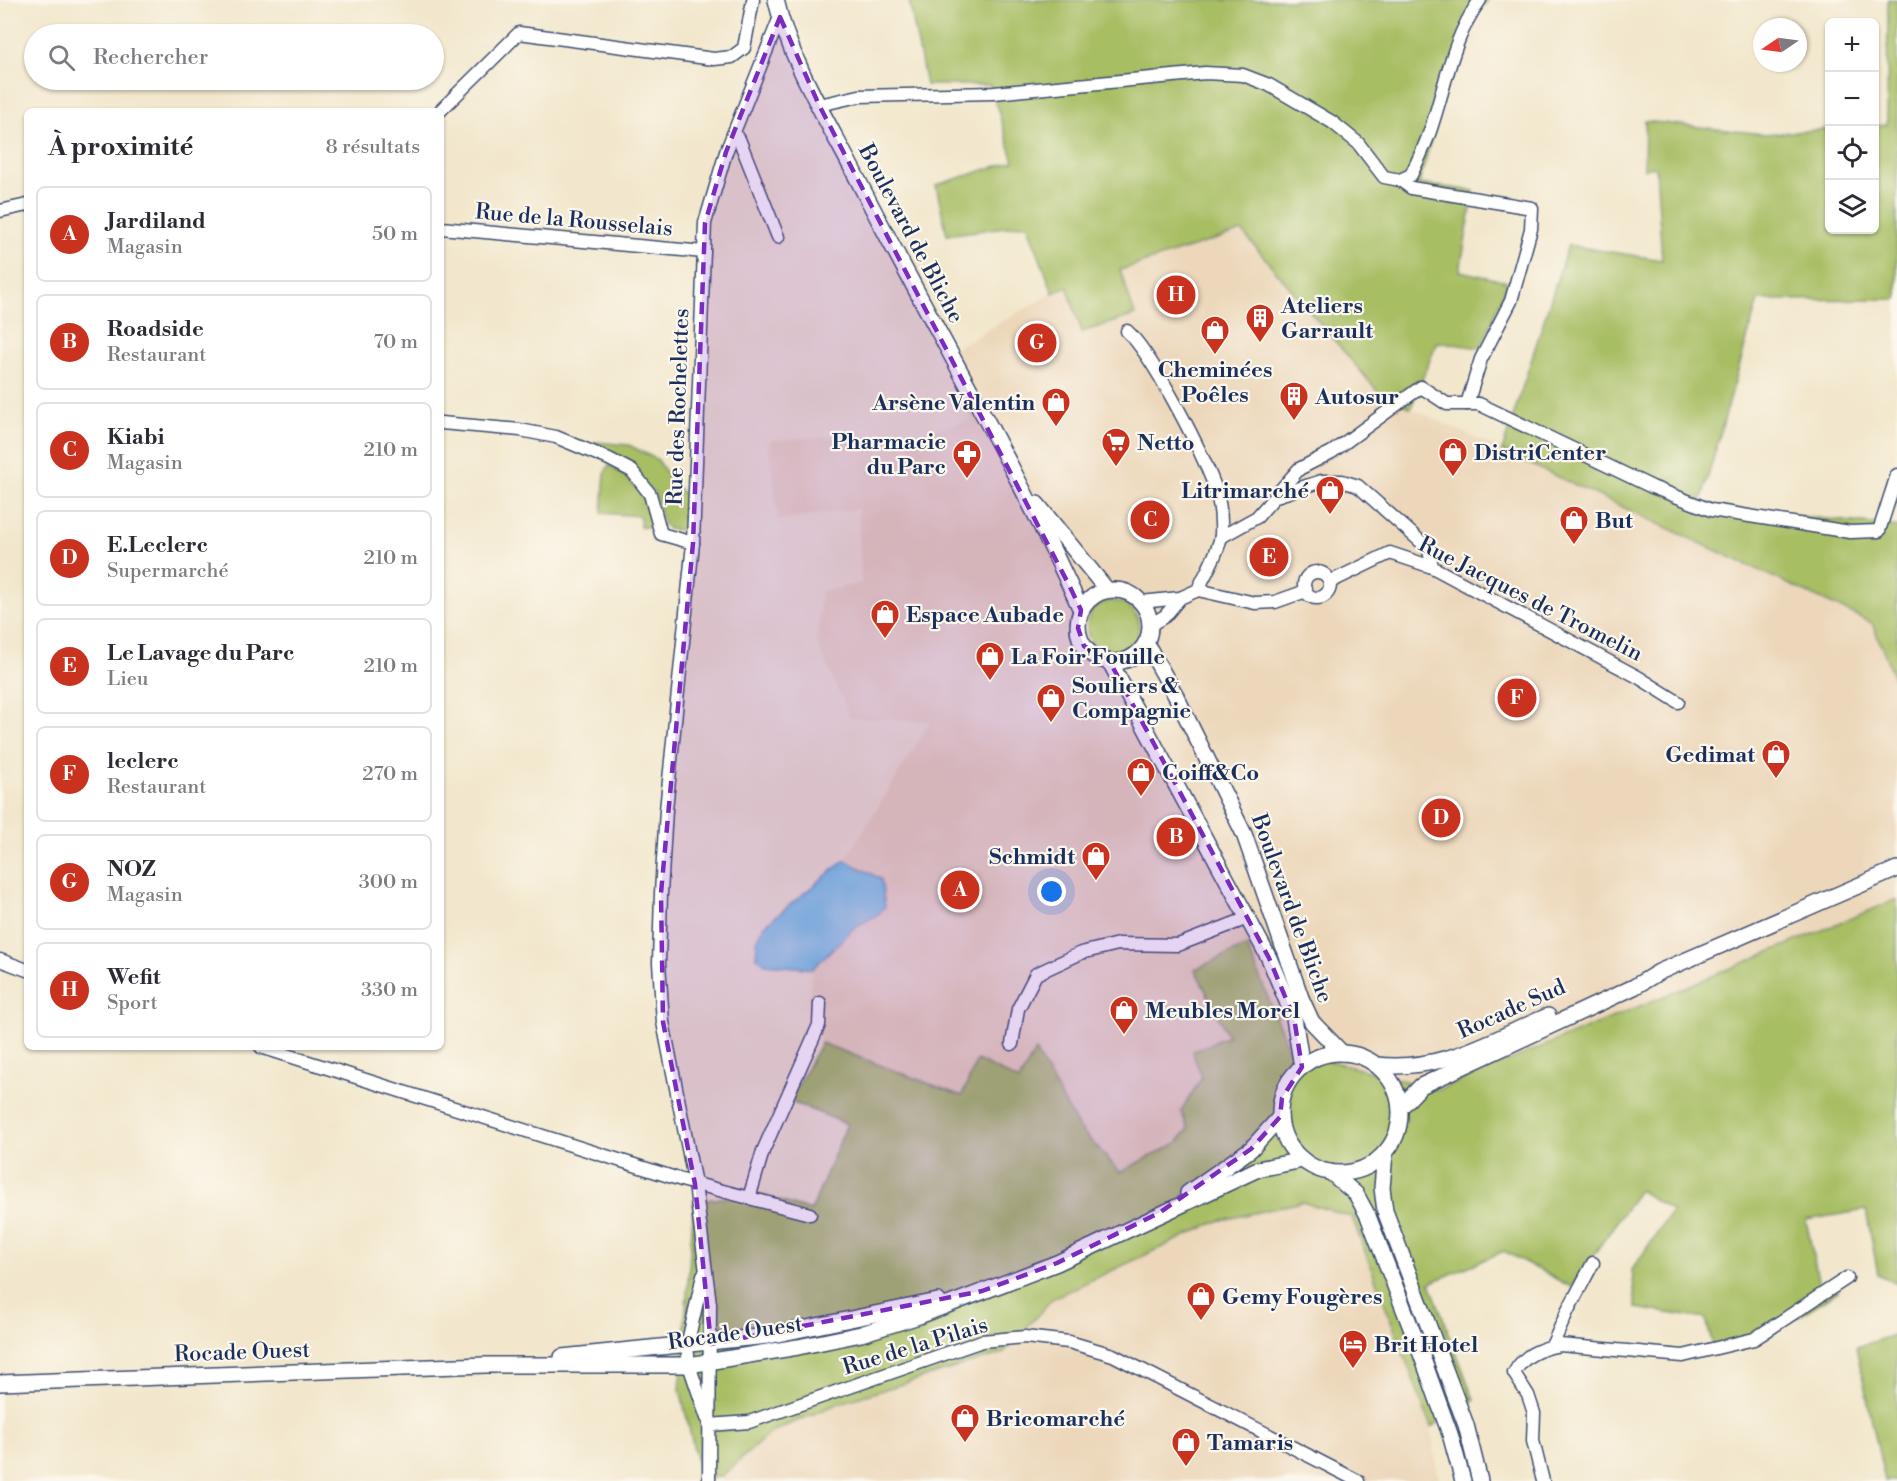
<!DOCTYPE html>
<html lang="fr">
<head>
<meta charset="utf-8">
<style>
	body { margin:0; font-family:"Libre Bodoni",serif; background:#f7f7f7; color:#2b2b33 }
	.controls { position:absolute; right:18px; top:18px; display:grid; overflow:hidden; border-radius:9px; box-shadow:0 2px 4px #0004 }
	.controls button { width:54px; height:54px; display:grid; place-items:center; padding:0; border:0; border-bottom:2px solid #e1e1e2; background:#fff; color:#2b2b33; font:30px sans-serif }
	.compass { position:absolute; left:1753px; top:18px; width:54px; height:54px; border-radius:50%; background:#fff; box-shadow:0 2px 4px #0004; rotate:257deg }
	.you { position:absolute; left:1052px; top:892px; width:21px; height:21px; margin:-15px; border:4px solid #fff; border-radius:50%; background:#1a73e8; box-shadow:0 0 0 9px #1a73e833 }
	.badge { display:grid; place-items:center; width:39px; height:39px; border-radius:50%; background:#c8321e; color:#fff; font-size:20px; font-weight:700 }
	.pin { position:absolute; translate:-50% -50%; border:3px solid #fff; box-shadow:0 2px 6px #0006 }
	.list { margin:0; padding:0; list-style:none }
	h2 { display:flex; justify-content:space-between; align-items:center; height:78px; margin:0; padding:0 24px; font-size:26px }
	h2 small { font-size:20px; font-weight:400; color:#7c7c81 }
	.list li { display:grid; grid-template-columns:39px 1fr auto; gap:18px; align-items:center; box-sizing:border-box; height:96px; margin:0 12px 12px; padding:0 12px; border:2px solid #e1e1e2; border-radius:9px }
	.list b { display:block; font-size:22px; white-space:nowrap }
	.list p { margin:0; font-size:20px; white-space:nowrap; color:#7c7c81 }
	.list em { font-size:20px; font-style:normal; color:#7c7c81 }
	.icon { flex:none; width:33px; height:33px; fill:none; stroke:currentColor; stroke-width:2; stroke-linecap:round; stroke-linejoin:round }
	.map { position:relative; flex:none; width:1897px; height:1481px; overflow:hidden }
	.search { position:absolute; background:#fff; box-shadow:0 2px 4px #0004; left:24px; top:24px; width:420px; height:66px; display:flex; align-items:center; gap:15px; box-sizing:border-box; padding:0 21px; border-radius:33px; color:#7c7c81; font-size:22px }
	.panel { position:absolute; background:#fff; box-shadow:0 2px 4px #0004; left:24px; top:108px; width:420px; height:942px; border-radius:9px }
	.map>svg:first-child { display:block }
	.built { fill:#ecd7ba }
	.green { fill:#a7be63; stroke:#617660; stroke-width:1.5 }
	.water { fill:#64c1e2; stroke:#4078a0; stroke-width:1.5 }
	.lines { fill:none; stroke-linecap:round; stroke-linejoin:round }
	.minor-casing { stroke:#3b4b6e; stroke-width:15 }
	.major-casing { stroke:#3b4b6e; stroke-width:18 }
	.minor { stroke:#fff; stroke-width:12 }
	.major { stroke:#fff; stroke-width:15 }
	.marked { fill:#7b2cbf; fill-opacity:0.2; stroke:#7b2cbf; stroke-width:4.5; stroke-dasharray:12 8; stroke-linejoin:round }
	.labels { text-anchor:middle; stroke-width:4.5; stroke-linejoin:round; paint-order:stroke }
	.street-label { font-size:22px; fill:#1b2f5e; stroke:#fbf7ec }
	.poi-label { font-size:22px; font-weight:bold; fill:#1b2f5e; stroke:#fbf7ec; text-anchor:start }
</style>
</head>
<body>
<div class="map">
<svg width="1897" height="1481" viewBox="0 0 1897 1481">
	<rect width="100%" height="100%" fill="#fbf7ec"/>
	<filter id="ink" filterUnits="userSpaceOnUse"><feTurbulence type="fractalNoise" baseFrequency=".0167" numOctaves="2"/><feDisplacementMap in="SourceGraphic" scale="12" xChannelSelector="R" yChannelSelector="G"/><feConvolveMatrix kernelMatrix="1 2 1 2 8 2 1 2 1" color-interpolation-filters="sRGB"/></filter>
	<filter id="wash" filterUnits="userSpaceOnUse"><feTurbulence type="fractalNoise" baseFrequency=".008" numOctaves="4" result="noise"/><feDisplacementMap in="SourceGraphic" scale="24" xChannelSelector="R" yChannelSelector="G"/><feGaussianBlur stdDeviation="1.35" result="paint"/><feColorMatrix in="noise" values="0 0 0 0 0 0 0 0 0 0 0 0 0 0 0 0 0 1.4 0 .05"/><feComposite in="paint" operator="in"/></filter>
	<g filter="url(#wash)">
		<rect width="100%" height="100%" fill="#f2e7cc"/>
		<g class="built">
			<path d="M1242,231l137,162 493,230 25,62v214l-459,191 -149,-40 -42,-104 -19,90 -47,75 7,18 -11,14 -57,29 -41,-44 -44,-77 -16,30 -56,15 -142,-53 -13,-33 4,-41 43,-42 24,-13 -24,-51 -10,-3 86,-139 -81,-3 -32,-73 3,-53 40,-9 -3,-74 -80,12 -9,-81 149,-7 53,-13 -30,-64 126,-71 67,30 -14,-45z"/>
			<path d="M1302,1202l50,15 79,210 8,54h-718l1,-5 25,-25 24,-19 66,-28 166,-51 50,-55 165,-77z"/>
		</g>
		<g class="green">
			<path d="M909,0h579l-20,25 -25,69 -24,90 55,7 -14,80 48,11 -27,66 -44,-6 -26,66 -32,-15 -137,-162 -122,39 15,45 -53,17 -15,-46 -14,7 -26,-69 -80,11 -11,-50 78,-24 -24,-76h-64z"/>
			<path d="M1888,0h9v299l-139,1 -58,205 197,22v158l-25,-62 -370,-172 66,-206 94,15 -6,-93 -12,2 1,-48 119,13 65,-5 1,101h44l1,-104 12,-1z"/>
			<path d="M595,442l34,3 29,15 12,19 16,17 -1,31 -4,3 -13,-1 -5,-6 -9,-31 -59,-44z"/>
			<path d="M609,465c26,15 37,33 44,62h-13v-11l-38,-3 3,-40z"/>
			<circle cx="1113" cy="627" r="26"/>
			<path d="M1897,899v385l-19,-10 -12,-64 -60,10 13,65 19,6 -82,53 -41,10 -9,-35 -70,-11 -4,-38 40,-59 -33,-21 -68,97 -67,-36 -74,32 44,117 -43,27 -79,-210 -50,-15 -84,19 -165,77 -50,55 -166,51 -66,28 -49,44 -21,4 -21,-91 14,-187 61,-9 56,18 36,-87 -58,-23 32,-58 141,53 15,-36 42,21 16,-30 44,77 41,44 57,-29 11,-14 -7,-18 21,-34 -10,-25 36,-16 -33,-67 52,-23 42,104 149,40z"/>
			<path d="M1897,1334v147h-12l-29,-134z"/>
		</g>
		<path class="water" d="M845,860l36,19 4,27 -6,8 -24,13 -43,42 -47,-5 -9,-8 1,-15 7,-15z"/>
	</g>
	<g filter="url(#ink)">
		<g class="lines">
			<g class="minor-casing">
				<g id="minor">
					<path d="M819,105l40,-9 135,-3 211,-20 38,2 26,10 63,37 26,21 26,34 16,3 11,-5c8,-17 17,-35 22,-53 14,-43 20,-84 47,-122"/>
					<path d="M440,111l79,-78 195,26 18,-2 12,-9 9,-48"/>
					<path d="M733,134l6,5 39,98"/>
					<path d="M1400,180l11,8 121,20 -1,21 -20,72 -30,58 -14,45"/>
					<path d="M0,211l27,-6"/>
					<path d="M441,228l263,24"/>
					<path d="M1127,331c25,23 70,112 84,146 8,18 11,39 10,58 -2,17 -16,39 -23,55l-18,8 -39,4"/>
					<path d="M441,423l79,7 36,7 53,22 23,12 18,23 11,40 32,9"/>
					<path d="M1279,495l43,-14h20l16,5 71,63 3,18"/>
					<path d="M1221,537l36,-20 42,-48 33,-17 89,-65 26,17h32l173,83 59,23 139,22 29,-1 18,-56"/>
					<circle cx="1317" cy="585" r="13"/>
					<path d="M1330,582l60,-29 42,14 206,110 40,25"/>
					<path d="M1198,590l57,13 20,-1 31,-11"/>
					<path d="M1150,625l15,-9 15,-18"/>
					<path d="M0,960l27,10"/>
					<path d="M1012,1044l6,-35 18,-35 45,-21 37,-9 60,1 70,-27"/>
					<path d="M261,1047l424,134 125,33"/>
					<path d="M749,1198l14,-47 56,-126 1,-22"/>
					<path d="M703,1275l-16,71 2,19 18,53"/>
					<path d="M1552,1346l16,-36 25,-47"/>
					<path d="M709,1425l40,-3 233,-81 43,-4 44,5 44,13 245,126"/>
					<path d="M709,1481l1,-177 -15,-120 -32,-162 -4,-59 2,-70 5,-83 27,-267 12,-320 21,-71 54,-135"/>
					<path d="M1543,1481l-10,-40 1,-28 -6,-18 -14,-22c9,-18 27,-25 46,-28l123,11 71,-17 93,-61"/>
				</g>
			</g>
			<g class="major-casing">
				<g id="major">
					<path d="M776,0c14,62 54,125 83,182 73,143 156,281 222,428"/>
					<path d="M1037,504l70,86"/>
					<circle cx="1114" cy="626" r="36"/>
					<path d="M1146,643l30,53 68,138 57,164 11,24 30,31"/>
					<path d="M1110,662l159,296 25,60 8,49"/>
					<circle cx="1340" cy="1113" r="60"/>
					<path d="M1377,1065c65,7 112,-24 171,-49"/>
					<path d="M1400,1108l21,-22 213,-99 25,-15 238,-103"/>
					<path d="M1385,1153l-3,35 3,23 81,214 14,56"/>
					<path d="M1330,1172l26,22 12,22 52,135 30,83 13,47"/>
					<path d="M1188,1193l63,-44 29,-32"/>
					<path d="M562,1357l206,-21 170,-35"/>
					<path d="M0,1383l485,-18h204l109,-18 63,-13 58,-18 138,-53 201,-94 45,-9"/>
				</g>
			</g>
			<use href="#minor" class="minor"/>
			<use href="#major" class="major"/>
		</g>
	</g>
	<path class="marked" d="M780,17l39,88 250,480 12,25 -3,18 6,18 26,16 159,296 25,60 8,49 -20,31 -2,19 -29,32 -92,64 -102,50 -75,28 -271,53 -16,-160 -32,-162 -2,-129 32,-350 12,-320 21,-71z"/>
	<defs>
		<g id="building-pin" transform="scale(1.5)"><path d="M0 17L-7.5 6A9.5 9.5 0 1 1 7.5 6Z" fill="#c8321e" stroke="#fbf7ec"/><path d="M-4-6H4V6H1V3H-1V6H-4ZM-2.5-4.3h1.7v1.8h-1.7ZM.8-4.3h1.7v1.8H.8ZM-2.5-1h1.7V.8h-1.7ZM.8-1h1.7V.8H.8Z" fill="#fff"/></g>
		<g id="shop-pin" transform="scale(1.5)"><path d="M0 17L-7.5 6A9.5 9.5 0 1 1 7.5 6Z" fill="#c8321e" stroke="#fbf7ec"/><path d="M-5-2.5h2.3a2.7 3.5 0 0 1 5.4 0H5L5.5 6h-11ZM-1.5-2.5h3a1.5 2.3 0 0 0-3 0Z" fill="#fff"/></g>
		<g id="supermarket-pin" transform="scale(1.5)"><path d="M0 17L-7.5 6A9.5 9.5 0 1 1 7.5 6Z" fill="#c8321e" stroke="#fbf7ec"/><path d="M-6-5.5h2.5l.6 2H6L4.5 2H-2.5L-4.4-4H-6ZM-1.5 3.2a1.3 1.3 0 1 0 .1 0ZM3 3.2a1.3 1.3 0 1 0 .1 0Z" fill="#fff"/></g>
		<g id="pharmacy-pin" transform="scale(1.5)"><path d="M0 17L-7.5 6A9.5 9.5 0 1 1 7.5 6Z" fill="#c8321e" stroke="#fbf7ec"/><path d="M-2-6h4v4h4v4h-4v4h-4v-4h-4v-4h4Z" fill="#fff"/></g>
		<g id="hotel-pin" transform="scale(1.5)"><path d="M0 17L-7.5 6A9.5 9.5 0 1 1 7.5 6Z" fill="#c8321e" stroke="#fbf7ec"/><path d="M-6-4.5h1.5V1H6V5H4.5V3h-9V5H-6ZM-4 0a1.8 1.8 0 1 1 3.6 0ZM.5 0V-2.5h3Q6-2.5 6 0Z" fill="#fff"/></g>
	</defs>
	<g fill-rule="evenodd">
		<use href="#building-pin" x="1260" y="318"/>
		<use href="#shop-pin" x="1215" y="330"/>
		<use href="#building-pin" x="1294" y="396"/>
		<use href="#shop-pin" x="1056" y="402"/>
		<use href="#supermarket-pin" x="1116" y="442"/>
		<use href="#shop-pin" x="1453" y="452"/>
		<use href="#pharmacy-pin" x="967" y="454"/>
		<use href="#shop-pin" x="1330" y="490"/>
		<use href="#shop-pin" x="1574" y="520"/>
		<use href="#shop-pin" x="885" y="614"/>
		<use href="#shop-pin" x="990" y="656"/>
		<use href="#shop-pin" x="1051" y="698"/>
		<use href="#shop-pin" x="1776" y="754"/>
		<use href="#shop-pin" x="1141" y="772"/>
		<use href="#shop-pin" x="1096" y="856"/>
		<use href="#shop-pin" x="1124" y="1010"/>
		<use href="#shop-pin" x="1201" y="1296"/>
		<use href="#hotel-pin" x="1353" y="1344"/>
		<use href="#shop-pin" x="965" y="1418"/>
		<use href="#shop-pin" x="1186" y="1442"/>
	</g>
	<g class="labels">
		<g class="street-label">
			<text transform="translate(574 219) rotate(5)" y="8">Rue de la Rousselais</text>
			<text transform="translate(912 233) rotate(62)" y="8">Boulevard de Bliche</text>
			<text transform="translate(677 407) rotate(-88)" y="8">Rue des Rochelettes</text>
			<text transform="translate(1531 598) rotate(27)" y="8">Rue Jacques de Tromelin</text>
			<text transform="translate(1293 908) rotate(70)" y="8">Boulevard de Bliche</text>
			<text transform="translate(1511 1008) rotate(-24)" y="8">Rocade Sud</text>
			<text transform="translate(735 1332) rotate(-8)" y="8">Rocade Ouest</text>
			<text transform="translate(915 1345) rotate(-17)" y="8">Rue de la Pilais</text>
			<text transform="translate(242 1351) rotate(-2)" y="8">Rocade Ouest</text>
		</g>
		<g class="poi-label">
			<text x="1281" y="313">Ateliers<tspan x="1281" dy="25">Garrault</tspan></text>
			<text x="1215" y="377" text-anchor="middle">Cheminées<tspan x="1215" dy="25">Poêles</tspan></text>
			<text x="1315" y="404">Autosur</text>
			<text x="1035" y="410" text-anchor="end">Arsène Valentin</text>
			<text x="946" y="449" text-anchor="end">Pharmacie<tspan x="946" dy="25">du Parc</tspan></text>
			<text x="1137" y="450">Netto</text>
			<text x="1474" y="460">DistriCenter</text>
			<text x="1309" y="498" text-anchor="end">Litrimarché</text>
			<text x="1595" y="528">But</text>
			<text x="906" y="622">Espace Aubade</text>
			<text x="1011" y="664">La Foir'Fouille</text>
			<text x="1072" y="693">Souliers &amp;<tspan x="1072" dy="25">Compagnie</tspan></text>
			<text x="1755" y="762" text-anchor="end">Gedimat</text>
			<text x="1162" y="780">Coiff&amp;Co</text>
			<text x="1075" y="864" text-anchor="end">Schmidt</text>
			<text x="1145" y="1018">Meubles Morel</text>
			<text x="1222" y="1304">Gemy Fougères</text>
			<text x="1374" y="1352">Brit Hotel</text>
			<text x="986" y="1426">Bricomarché</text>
			<text x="1207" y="1450">Tamaris</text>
		</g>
	</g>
</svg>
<div class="controls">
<button>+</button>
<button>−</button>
<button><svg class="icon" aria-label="locate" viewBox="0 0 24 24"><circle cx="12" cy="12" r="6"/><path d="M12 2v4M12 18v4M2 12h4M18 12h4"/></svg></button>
<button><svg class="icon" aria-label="layers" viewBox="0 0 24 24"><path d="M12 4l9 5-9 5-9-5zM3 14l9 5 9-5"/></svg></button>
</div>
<svg class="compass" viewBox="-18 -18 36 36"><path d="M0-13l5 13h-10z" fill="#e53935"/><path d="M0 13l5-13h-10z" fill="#7c7c81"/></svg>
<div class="you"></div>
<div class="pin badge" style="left:960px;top:890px">A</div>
<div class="pin badge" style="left:1176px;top:837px">B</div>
<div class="pin badge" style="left:1150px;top:520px">C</div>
<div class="pin badge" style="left:1441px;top:818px">D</div>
<div class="pin badge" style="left:1269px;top:557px">E</div>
<div class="pin badge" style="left:1517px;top:698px">F</div>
<div class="pin badge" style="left:1037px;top:343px">G</div>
<div class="pin badge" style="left:1176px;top:295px">H</div>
<div class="search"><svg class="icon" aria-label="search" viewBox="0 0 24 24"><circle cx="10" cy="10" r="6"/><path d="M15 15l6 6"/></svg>Rechercher</div>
<section class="panel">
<h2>À proximité<small>8 résultats</small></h2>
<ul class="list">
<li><span class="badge">A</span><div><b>Jardiland</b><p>Magasin</p></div><em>50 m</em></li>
<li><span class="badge">B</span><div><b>Roadside</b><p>Restaurant</p></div><em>70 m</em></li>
<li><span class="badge">C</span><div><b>Kiabi</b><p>Magasin</p></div><em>210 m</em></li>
<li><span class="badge">D</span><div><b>E.Leclerc</b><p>Supermarché</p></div><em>210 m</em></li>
<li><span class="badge">E</span><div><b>Le Lavage du Parc</b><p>Lieu</p></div><em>210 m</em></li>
<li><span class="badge">F</span><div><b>leclerc</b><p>Restaurant</p></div><em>270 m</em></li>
<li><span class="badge">G</span><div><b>NOZ</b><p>Magasin</p></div><em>300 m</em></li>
<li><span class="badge">H</span><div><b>Wefit</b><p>Sport</p></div><em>330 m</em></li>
</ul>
</section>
</div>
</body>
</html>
